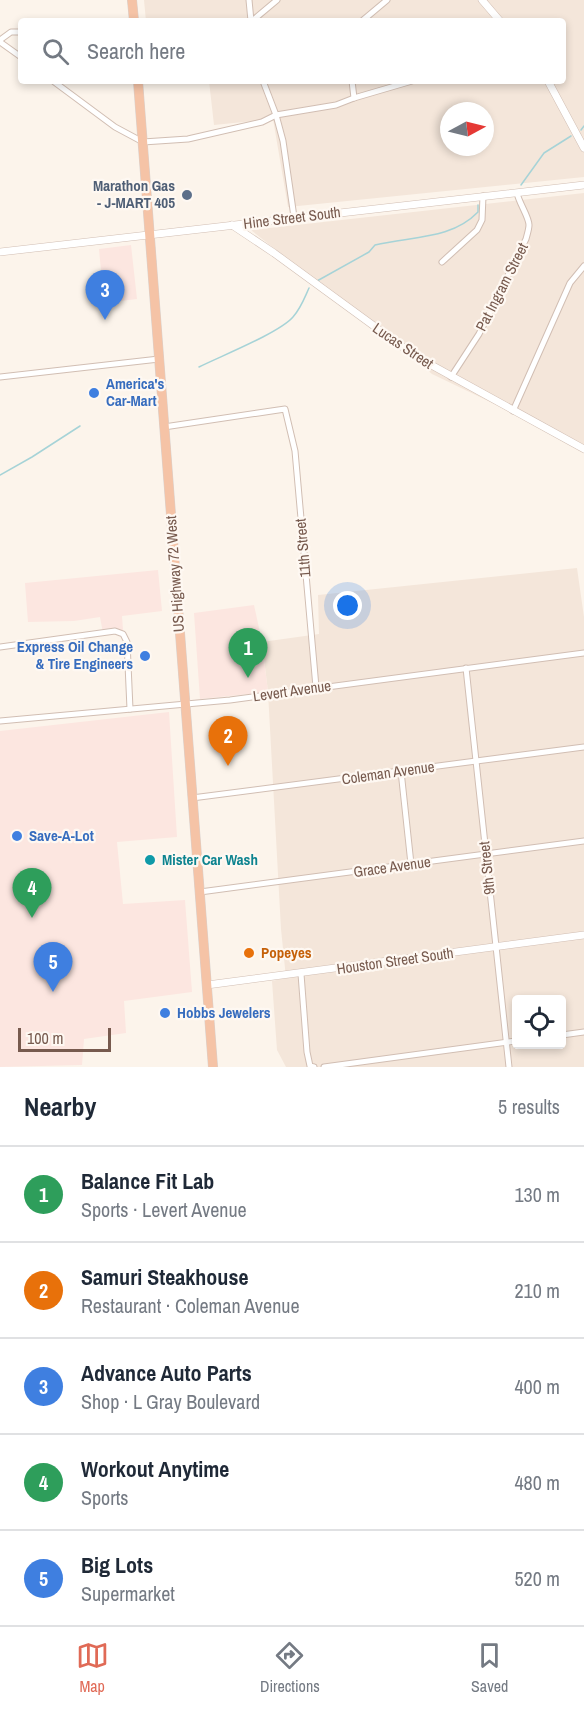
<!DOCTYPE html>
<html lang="en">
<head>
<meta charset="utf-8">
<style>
	body { margin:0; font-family:"Archivo Narrow",sans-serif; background:#f2f2f3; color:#1f2937 }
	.controls { position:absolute; right:18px; bottom:18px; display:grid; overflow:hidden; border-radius:6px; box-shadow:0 3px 9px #0003 }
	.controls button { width:54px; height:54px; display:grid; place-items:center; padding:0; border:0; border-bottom:2px solid #e0e1e3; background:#fff; color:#1f2937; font:30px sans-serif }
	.compass { position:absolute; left:440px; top:102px; width:54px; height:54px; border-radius:50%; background:#fff; box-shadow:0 3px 9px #0003; rotate:83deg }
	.scale { position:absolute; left:18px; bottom:15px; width:93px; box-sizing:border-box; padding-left:6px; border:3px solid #775a4e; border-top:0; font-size:16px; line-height:21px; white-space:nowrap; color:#775a4e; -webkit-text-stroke:4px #fef8f2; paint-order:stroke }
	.you { position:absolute; left:348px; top:606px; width:21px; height:21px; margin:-15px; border:4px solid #fff; border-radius:50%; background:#1a73e8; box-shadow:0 0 0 9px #1a73e833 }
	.badge { display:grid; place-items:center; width:39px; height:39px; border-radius:50%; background:#e06a56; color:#fff; font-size:20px; font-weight:700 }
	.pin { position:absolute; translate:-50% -50px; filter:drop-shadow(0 2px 3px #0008) }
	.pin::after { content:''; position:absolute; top:32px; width:21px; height:18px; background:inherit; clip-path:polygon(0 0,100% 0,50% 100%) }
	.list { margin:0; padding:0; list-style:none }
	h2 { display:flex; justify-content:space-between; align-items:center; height:78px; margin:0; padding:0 24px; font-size:26px }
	h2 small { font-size:20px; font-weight:400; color:#747a83 }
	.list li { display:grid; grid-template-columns:39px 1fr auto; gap:18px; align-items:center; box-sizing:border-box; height:96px; padding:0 24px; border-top:2px solid #e0e1e3 }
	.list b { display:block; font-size:22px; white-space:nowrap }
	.list p { margin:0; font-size:20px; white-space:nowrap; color:#747a83 }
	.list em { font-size:20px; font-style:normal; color:#747a83 }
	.icon { flex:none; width:33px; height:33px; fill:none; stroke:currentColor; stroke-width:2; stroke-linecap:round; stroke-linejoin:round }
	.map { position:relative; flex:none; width:584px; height:1067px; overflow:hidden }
	.search { position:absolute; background:#fff; box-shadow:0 3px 9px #0003; left:18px; right:18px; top:18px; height:66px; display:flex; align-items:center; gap:15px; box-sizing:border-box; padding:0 21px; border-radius:6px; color:#747a83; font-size:22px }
	.sheet { height:558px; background:#fff }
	nav { display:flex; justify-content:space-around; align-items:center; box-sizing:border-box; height:84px; border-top:2px solid #e0e1e3; background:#fff; font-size:16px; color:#747a83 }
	nav a { display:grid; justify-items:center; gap:3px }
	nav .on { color:#e06a56 }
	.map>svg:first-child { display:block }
	.residential { fill:#f4e6da; fill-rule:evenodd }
	.commercial { fill:#fce6e0 }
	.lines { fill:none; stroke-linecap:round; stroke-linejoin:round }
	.stream { stroke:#a6d3d7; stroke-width:1.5 }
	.minor-casing { stroke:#d1beb3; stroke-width:7 }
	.tertiary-casing { stroke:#d1beb3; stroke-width:8 }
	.trunk-casing { stroke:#d9d1cd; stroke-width:10 }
	.minor { stroke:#fff; stroke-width:5 }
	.tertiary { stroke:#fff; stroke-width:7 }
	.trunk { stroke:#f5c3a6; stroke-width:9 }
	.service-dot { fill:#5c6f8a; stroke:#fef8f2; stroke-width:2 }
	.shop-dot { fill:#3f7fe0; stroke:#fef8f2; stroke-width:2 }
	.culture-dot { fill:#0f9aa8; stroke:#fef8f2; stroke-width:2 }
	.food-dot { fill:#e8710a; stroke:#fef8f2; stroke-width:2 }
	.labels { text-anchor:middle; stroke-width:4.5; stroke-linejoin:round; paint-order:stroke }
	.service-label { font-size:15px; font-weight:bold; fill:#4e5e75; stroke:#fef8f2; text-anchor:end }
	.street-label { font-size:15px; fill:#775a4e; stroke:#fef8f2 }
	.shop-label { font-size:15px; font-weight:bold; fill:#366cbe; stroke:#fef8f2; text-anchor:start }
	.culture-label { font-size:15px; font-weight:bold; fill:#0d838f; stroke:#fef8f2; text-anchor:start }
	.food-label { font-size:15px; font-weight:bold; fill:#c56008; stroke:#fef8f2; text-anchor:start }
</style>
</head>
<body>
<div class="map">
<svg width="584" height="1067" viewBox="0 0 584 1067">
	<rect width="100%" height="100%" fill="#fcf4eb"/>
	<g class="residential">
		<path d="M144,0h440v177l-296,30 -15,-88 -59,6 -5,-44h354v-60h-417zM449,111h36v36h-36z"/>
		<path d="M584,193v254l-152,-73 -181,-144z"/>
		<path d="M577,568l7,49v450h-298l-9,-17 -5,-69 14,-3 -5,-49 -13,-237 -6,-50 57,-8 -1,-39zM516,999h46v45h-46z"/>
	</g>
	<g class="commercial">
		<path d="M131,245l6,54 -33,4 -5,-54z"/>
		<path d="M158,570l4,41 -40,5 1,14 -20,3 -3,-16 -26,4 -46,1 -3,-39z"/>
		<path d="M254,605l8,37 6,50 -68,7 -6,-86z"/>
		<path d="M169,712l8,125 -60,5 6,62 62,-4 7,92 -68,9 2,32 -42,6 -2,26 -82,2v-336z"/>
	</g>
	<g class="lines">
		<g class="stream">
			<path d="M581,130l3,-4"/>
			<path d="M521,185l23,-32 27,-17"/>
			<path d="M317,281l52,-29 6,-7c36,-9 76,-5 103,-33v-7"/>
			<path d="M199,367c22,-11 80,-34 94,-50 8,-9 11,-18 16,-29"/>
			<path d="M0,475l32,-18 48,-31"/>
		</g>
		<g class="minor-casing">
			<g id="minor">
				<path d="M249,0l2,21"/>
				<path d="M252,21l25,-21"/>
				<path d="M362,21l25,-21"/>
				<path d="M0,40l11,-8h10"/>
				<path d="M0,42l21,15"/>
				<path d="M53,81l62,46 28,15 45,-3 74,-17 14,-7 60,-10 18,-7 58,-17"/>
				<path d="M263,81l13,34 7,26 11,76"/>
				<path d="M352,81l2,17"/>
				<path d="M442,262l35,-32 5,-10 1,-24"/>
				<path d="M0,377l159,-18"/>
				<path d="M451,377l28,-43 47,-95c1,-4 3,-10 3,-14 0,-8 -10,-22 -12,-32"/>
				<path d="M513,411l57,-128 14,-17"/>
				<path d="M164,427l121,-18 10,42 21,236"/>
				<path d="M0,647l115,-16 8,3 4,8 3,67"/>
				<path d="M466,668l43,399"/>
				<path d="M0,721l230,-21 354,-47"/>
				<path d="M401,771l10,93"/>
				<path d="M192,798l392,-51"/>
				<path d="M200,892l384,-51"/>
				<path d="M301,974l6,78 3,14 4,1"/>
				<path d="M562,1035l22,-3"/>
				<path d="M324,1067l192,-26"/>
			</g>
		</g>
		<g class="tertiary-casing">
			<g id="tertiary">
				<path d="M482,0l18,21"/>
				<path d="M548,81l36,67"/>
				<path d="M232,225l42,28 141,103 169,93"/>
				<path d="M0,252l584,-67"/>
				<path d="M207,985l377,-50"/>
			</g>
		</g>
		<g class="trunk-casing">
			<g id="trunk">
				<path d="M132,0l2,21"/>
				<path d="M138,81l75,986"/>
			</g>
		</g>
		<use href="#minor" class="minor"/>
		<use href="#tertiary" class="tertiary"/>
		<use href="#trunk" class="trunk"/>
	</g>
	<circle class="service-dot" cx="187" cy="195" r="6"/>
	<g class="shop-dot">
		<circle cx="94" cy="393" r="6"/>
		<circle cx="145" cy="656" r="6"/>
		<circle cx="17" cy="836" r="6"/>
		<circle cx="165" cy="1013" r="6"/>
	</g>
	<circle class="culture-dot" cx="150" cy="860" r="6"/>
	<circle class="food-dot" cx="249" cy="953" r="6"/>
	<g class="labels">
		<g class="service-label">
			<text x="175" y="191">Marathon Gas<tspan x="175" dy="17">- J-MART 405</tspan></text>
		</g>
		<g class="street-label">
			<text transform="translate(292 218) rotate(-7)" y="5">Hine Street South</text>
			<text transform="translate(502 287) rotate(-63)" y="5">Pat Ingram Street</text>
			<text transform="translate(403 346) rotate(34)" y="5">Lucas Street</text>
			<text transform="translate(303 548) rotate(-95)" y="5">11th Street</text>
			<text transform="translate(175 574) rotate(-94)" y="5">US Highway 72 West</text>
			<text transform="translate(292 691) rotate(-8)" y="5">Levert Avenue</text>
			<text transform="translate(388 773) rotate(-8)" y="5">Coleman Avenue</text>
			<text transform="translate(392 867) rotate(-8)" y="5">Grace Avenue</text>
			<text transform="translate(487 868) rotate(-96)" y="5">9th Street</text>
			<text transform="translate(395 961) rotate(-8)" y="5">Houston Street South</text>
		</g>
		<g class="shop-label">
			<text x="106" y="389">America's<tspan x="106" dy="17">Car-Mart</tspan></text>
			<text x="133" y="652" text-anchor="end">Express Oil Change<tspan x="133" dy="17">&amp; Tire Engineers</tspan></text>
			<text x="29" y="841">Save-A-Lot</text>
			<text x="177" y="1018">Hobbs Jewelers</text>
		</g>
		<g class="culture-label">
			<text x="162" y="865">Mister Car Wash</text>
		</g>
		<g class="food-label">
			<text x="261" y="958">Popeyes</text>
		</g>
	</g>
</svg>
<div class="controls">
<button><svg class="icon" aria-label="locate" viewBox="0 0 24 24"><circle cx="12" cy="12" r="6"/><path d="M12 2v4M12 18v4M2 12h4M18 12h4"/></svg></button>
</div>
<svg class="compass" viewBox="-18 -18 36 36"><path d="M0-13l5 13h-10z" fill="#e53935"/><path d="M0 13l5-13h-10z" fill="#747a83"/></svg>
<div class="scale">100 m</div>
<div class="you"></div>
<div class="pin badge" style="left:248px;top:678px;background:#2e9e5b">1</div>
<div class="pin badge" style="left:228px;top:766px;background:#e8710a">2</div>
<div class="pin badge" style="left:105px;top:320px;background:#3f7fe0">3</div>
<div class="pin badge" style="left:32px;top:918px;background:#2e9e5b">4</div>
<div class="pin badge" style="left:53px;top:992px;background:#3f7fe0">5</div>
<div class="search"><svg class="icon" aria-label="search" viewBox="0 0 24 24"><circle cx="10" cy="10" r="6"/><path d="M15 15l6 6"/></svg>Search here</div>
</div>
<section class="sheet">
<h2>Nearby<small>5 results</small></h2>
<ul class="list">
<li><span class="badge" style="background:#2e9e5b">1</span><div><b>Balance Fit Lab</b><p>Sports · Levert Avenue</p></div><em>130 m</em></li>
<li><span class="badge" style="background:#e8710a">2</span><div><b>Samuri Steakhouse</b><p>Restaurant · Coleman Avenue</p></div><em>210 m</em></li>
<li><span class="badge" style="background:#3f7fe0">3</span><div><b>Advance Auto Parts</b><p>Shop · L Gray Boulevard</p></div><em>400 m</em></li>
<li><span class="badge" style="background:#2e9e5b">4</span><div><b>Workout Anytime</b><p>Sports</p></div><em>480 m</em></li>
<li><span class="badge" style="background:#3f7fe0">5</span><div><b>Big Lots</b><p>Supermarket</p></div><em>520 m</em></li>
</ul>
</section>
<nav>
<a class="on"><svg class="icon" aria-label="map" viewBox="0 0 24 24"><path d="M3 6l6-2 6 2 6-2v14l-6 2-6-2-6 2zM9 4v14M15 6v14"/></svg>Map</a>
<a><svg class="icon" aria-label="directions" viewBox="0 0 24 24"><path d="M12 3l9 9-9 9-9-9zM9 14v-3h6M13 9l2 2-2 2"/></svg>Directions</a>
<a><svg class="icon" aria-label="saved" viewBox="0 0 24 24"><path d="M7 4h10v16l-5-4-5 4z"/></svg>Saved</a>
</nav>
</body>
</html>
